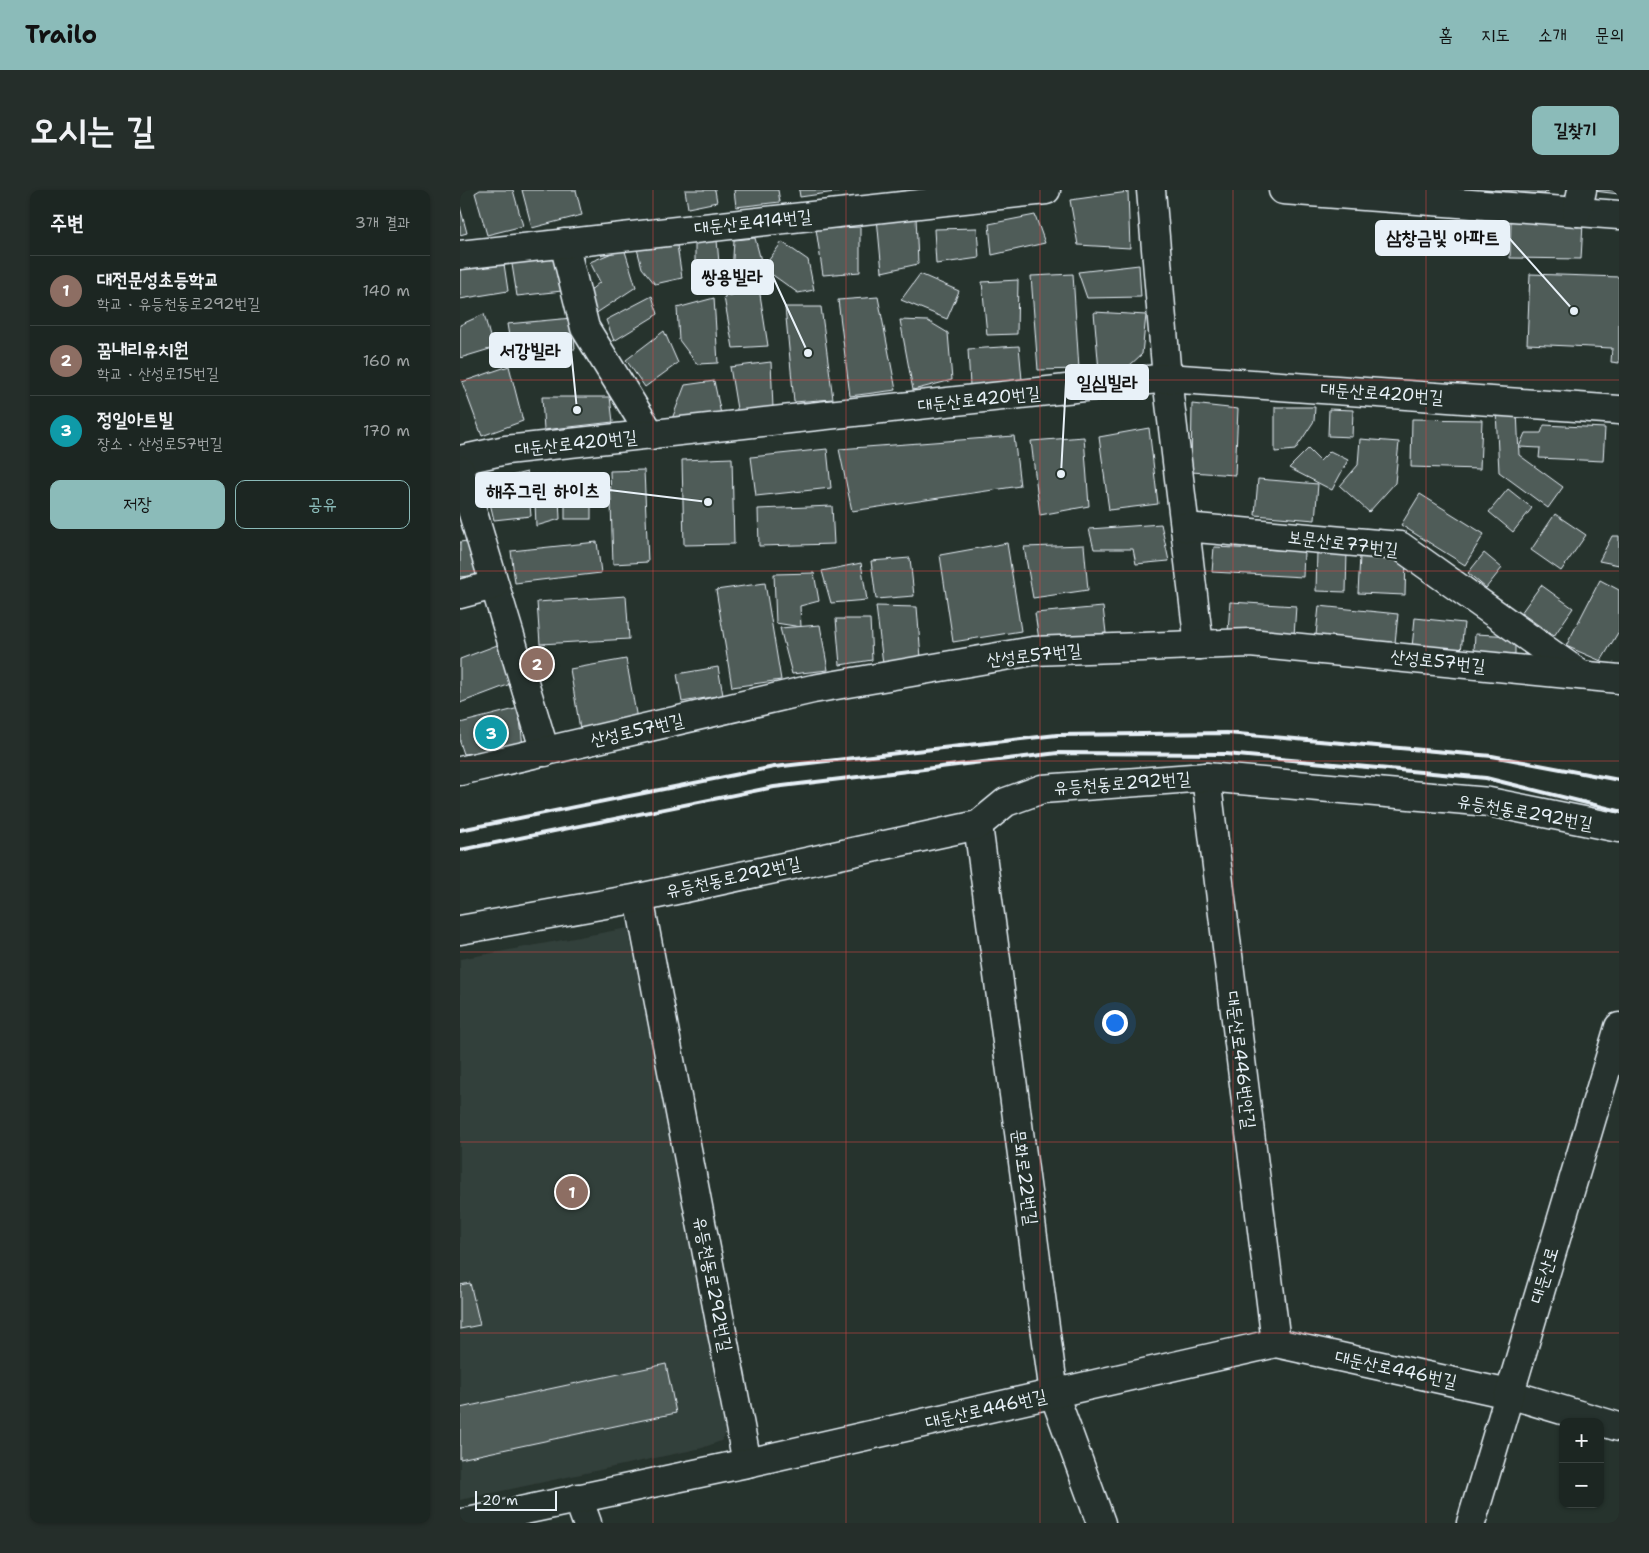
<!DOCTYPE html>
<html lang="ko">
<head>
<meta charset="utf-8">
<style>
	body { margin:0; font-family:"Shantell Sans","Poor Story",sans-serif; background:#252e2a; color:#f1f3f6 }
	.controls { position:absolute; right:15px; bottom:15px; display:grid; overflow:hidden; border-radius:10px; box-shadow:0 1px 4px #0004 }
	.controls button { width:45px; height:45px; display:grid; place-items:center; padding:0; border:0; border-bottom:1px solid #3a4340; background:#1c2622; color:#f1f3f6; font:25px sans-serif }
	.scale { position:absolute; left:15px; bottom:12px; width:82px; box-sizing:border-box; padding-left:5px; border:2px solid #e8f1f8; border-top:0; font-size:14px; line-height:18px; white-space:nowrap; color:#e8f1f8; -webkit-text-stroke:4px #26332d; paint-order:stroke }
	.you { position:absolute; left:654px; top:832px; width:18px; height:18px; margin:-12px; border:4px solid #fff; border-radius:50%; background:#1a73e8; box-shadow:0 0 0 8px #1a73e833 }
	.badge { display:grid; place-items:center; width:32px; height:32px; border-radius:50%; background:#8bbbb9; color:#fff; font-size:16px; font-weight:700 }
	.pin { position:absolute; translate:-50% -50%; border:2px solid #fff; box-shadow:0 1px 5px #0006 }
	.list { margin:0; padding:0; list-style:none }
	h2 { display:flex; justify-content:space-between; align-items:center; height:65px; margin:0; padding:0 20px; font-size:21px }
	h2 small { font-size:16px; font-weight:400; color:#a0a5a5 }
	.list li { display:grid; grid-template-columns:32px 1fr auto; gap:15px; align-items:center; box-sizing:border-box; height:70px; padding:0 20px; border-top:1px solid #3a4340 }
	.list b { display:block; font-size:19px; white-space:nowrap }
	.list p { margin:0; font-size:16px; white-space:nowrap; color:#a0a5a5 }
	.list em { font-size:16px; font-style:normal; color:#a0a5a5 }
	.actions { display:flex; gap:10px; padding:15px 20px }
	.actions a { flex:1; padding:11px 0; border:1px solid #8bbbb9; border-radius:10px; text-align:center; font-size:18px; color:#8bbbb9 }
	.actions .main { background:#8bbbb9; color:#111 }
	.map { position:relative; flex:none; width:1159px; height:1333px; overflow:hidden; border-radius:10px }
	header { display:flex; align-items:center; gap:30px; box-sizing:border-box; height:70px; padding:0 25px; background:#8bbbb9; color:#111 }
	header strong { font-size:24px }
	nav { display:flex; gap:28px; margin-inline-start:auto; font-size:18px }
	.intro { display:flex; align-items:center; justify-content:space-between; box-sizing:border-box; height:120px; padding:0 30px }
	h1 { margin:0; font-size:35px }
	.button { padding:12px 22px; border-radius:10px; background:#8bbbb9; color:#111; font-size:18px; font-weight:700 }
	main { display:flex; gap:30px; padding:0 30px }
	aside { flex:1; background:#1c2622; border-radius:10px; box-shadow:0 1px 4px #0004 }
	.map>svg:first-child { display:block }
	.built { fill:#333f3a }
	.building { fill:#505c59; stroke:#e8f1f8 }
	.lines { fill:none; stroke-linecap:round; stroke-linejoin:round }
	.minor-casing { stroke:#e8f1f8; stroke-width:31 }
	.major-casing { stroke:#e8f1f8; stroke-width:31 }
	.minor { stroke:#26332d; stroke-width:28 }
	.major { stroke:#26332d; stroke-width:28 }
	.rail { stroke:#e8f1f8; stroke-width:4 }
	.grid { fill:none; stroke:#d94647; stroke-width:1; stroke-opacity:0.55 }
	.labels { text-anchor:middle; stroke-width:4.5; stroke-linejoin:round; paint-order:stroke }
	.street-label { font-size:18px; fill:#e8f1f8; stroke:#26332d }
	.leader { fill:none; stroke:#e8f1f8; stroke-width:2 }
	.callout-dot { fill:#e8f1f8; stroke:#26332d; stroke-width:2 }
	.callout { fill:#e8f1f8; stroke:#e8f1f8; stroke-width:2 }
	.callout-label { font-size:19px; text-anchor:middle; font-weight:bold; fill:#111 }
</style>
</head>
<body>
<header>
<strong>Trailo</strong>
<nav><a>홈</a><a>지도</a><a>소개</a><a>문의</a></nav>
</header>
<div class="intro"><h1>오시는 길</h1><a class="button">길찾기</a></div>
<main>
<aside>
<h2>주변<small>3개 결과</small></h2>
<ul class="list">
<li><span class="badge" style="background:#8d6e63">1</span><div><b>대전문성초등학교</b><p>학교 · 유등천동로292번길</p></div><em>140 m</em></li>
<li><span class="badge" style="background:#8d6e63">2</span><div><b>꿈내리유치원</b><p>학교 · 산성로15번길</p></div><em>160 m</em></li>
<li><span class="badge" style="background:#0f9aa8">3</span><div><b>정일아트빌</b><p>장소 · 산성로57번길</p></div><em>170 m</em></li>
</ul>
<div class="actions"><a class="main">저장</a><a>공유</a></div>
</aside>
<div class="map">
<svg width="1159" height="1333" viewBox="0 0 1159 1333">
	<rect width="100%" height="100%" fill="#26332d"/>
	<filter id="ink" filterUnits="userSpaceOnUse"><feTurbulence type="fractalNoise" baseFrequency=".02" numOctaves="2"/><feDisplacementMap in="SourceGraphic" scale="10" xChannelSelector="R" yChannelSelector="G"/><feConvolveMatrix kernelMatrix="1 2 1 2 8 2 1 2 1" color-interpolation-filters="sRGB"/></filter>
	<g filter="url(#ink)">
		<path class="built" d="M168,738l104,497 -11,16 -19,7 -242,52v-541z"/>
		<g class="building">
			<path d="M20,0h33l10,36 -36,9 -12,-42z"/>
			<path d="M62,0h54l6,25 -50,13z"/>
			<path d="M225,0h30l2,12 -29,6z"/>
			<path d="M274,0h44l2,12 -44,5z"/>
			<path d="M339,0h50l-49,7z"/>
			<path d="M1034,0h55l-5,4 -51,-3z"/>
			<path d="M1126,0h33v4z"/>
			<path d="M668,2l2,56 -52,-3 -8,-45z"/>
			<path d="M0,17l7,26 -7,2z"/>
			<path d="M575,25l10,28 -53,12 -3,-31z"/>
			<path d="M456,26l2,48 -36,8 -5,-54z"/>
			<path d="M1051,27l72,6 -2,36 -71,-1z"/>
			<path d="M400,37v45l-37,3 -7,-46z"/>
			<path d="M517,38l2,30 -43,6 -2,-35z"/>
			<path d="M295,48l8,30 -31,7 2,-35z"/>
			<path d="M257,50l3,35 -25,7v-38z"/>
			<path d="M322,52l26,18 6,30 -16,3 -35,-25z"/>
			<path d="M176,55h41l5,33 -27,6 -13,-16z"/>
			<path d="M164,58l12,39 -41,27 -8,-21 13,-11 -10,-20z"/>
			<path d="M51,68h48l3,33 -45,5z"/>
			<path d="M44,74l4,27 -48,8v-34z"/>
			<path d="M679,75l2,32 -54,1 -9,-26z"/>
			<path d="M460,84l39,17 -12,28 -46,-19z"/>
			<path d="M613,84l6,95 -41,1 -7,-94z"/>
			<path d="M1070,84l89,3v86l-8,-1 1,-14 -85,-4z"/>
			<path d="M558,90l-1,54 -30,1 -5,-53z"/>
			<path d="M299,98l9,58 -35,2 -9,-51z"/>
			<path d="M192,106l6,18 -44,27 -8,-21z"/>
			<path d="M418,107l18,93 -46,6 -12,-96z"/>
			<path d="M254,108l4,65 -21,1 -18,-24 -2,-32z"/>
			<path d="M325,117h36l12,92 -39,3z"/>
			<path d="M634,122l52,3 -4,39 -14,13 -29,4z"/>
			<path d="M24,124l9,34 -33,10v-33z"/>
			<path d="M112,128l3,31 -63,5 -5,-30z"/>
			<path d="M440,130l28,1 20,12 4,47 -39,10z"/>
			<path d="M204,141l14,32 -33,24 -19,-27z"/>
			<path d="M559,156l3,34 -52,6 -2,-37z"/>
			<path d="M311,172l2,46 -35,7 -8,-48z"/>
			<path d="M49,176l14,55 -41,15 -20,-54z"/>
			<path d="M254,191l7,33 -51,10 15,-39z"/>
			<path d="M82,207h68l3,25 -69,8z"/>
			<path d="M732,214l46,5 -3,66 -44,-3z"/>
			<path d="M815,217h40l-1,14 -19,29 -20,2z"/>
			<path d="M869,219l24,1 -1,27 -24,-1z"/>
			<path d="M1036,221h21l2,44 44,32 -15,21 -49,-36z"/>
			<path d="M952,229l70,1 -2,49 -69,-2z"/>
			<path d="M1084,235l61,3 -2,33 -64,-3 1,-10 -21,-1 6,-14h16z"/>
			<path d="M689,238l9,76 -49,6 -10,-73z"/>
			<path d="M554,246l6,50 -168,25 -13,-62z"/>
			<path d="M624,247l5,69 -49,9 -9,-74z"/>
			<path d="M900,249l39,3 -4,41 -26,29 -29,-26 18,-21z"/>
			<path d="M367,259l4,39 -75,8 -5,-39z"/>
			<path d="M848,259l12,12 10,-10 18,9 -16,30 -43,-22z"/>
			<path d="M272,268l2,86 -50,1 -2,-85z"/>
			<path d="M184,280l4,92 -35,2 -3,-93z"/>
			<path d="M67,282l4,44 -37,4 -9,-38z"/>
			<path d="M98,284l2,45 -24,7 -2,-48z"/>
			<rect x="105" y="286" width="26" height="43"/>
			<path d="M798,289l60,5 -3,36 -60,-5z"/>
			<path d="M1048,299l24,19 -19,24 -24,-20z"/>
			<path d="M960,304l64,40 -19,31 -64,-40z"/>
			<path d="M372,316l2,38 -75,2 -1,-37z"/>
			<path d="M1095,324l31,21 -25,36 -30,-21z"/>
			<path d="M701,334l8,37 -33,3 -3,-15h-39l-5,-20z"/>
			<path d="M1152,346h7v29l-20,-4z"/>
			<path d="M14,350l5,35 -19,2v-35z"/>
			<path d="M137,352l4,31 -86,10 -4,-32z"/>
			<path d="M547,353l14,88 -68,11 -13,-87z"/>
			<path d="M624,355l4,45 -55,8 -9,-51z"/>
			<path d="M754,357l90,4 -1,26 -91,-5z"/>
			<path d="M857,360l30,1 -1,41 -30,-1z"/>
			<path d="M1024,363l18,15 -16,20 -18,-15z"/>
			<path d="M900,366l46,2 -1,37 -47,-2z"/>
			<path d="M450,368l4,38 -38,3 -5,-38z"/>
			<path d="M401,373l6,37 -36,3 -9,-32z"/>
			<path d="M354,383l5,28 -19,5 1,21 -25,-4 -2,-49z"/>
			<path d="M1140,390l19,10v41l-18,30 -35,-15z"/>
			<path d="M305,393l16,97 -49,7 -16,-97z"/>
			<path d="M1081,395l32,23 -19,28 -33,-23z"/>
			<path d="M166,406l3,43 -89,5 -3,-42z"/>
			<path d="M770,412l66,4 -2,30 -66,-3z"/>
			<path d="M416,416l41,1 4,51 -38,6z"/>
			<path d="M859,416l79,8 -3,29 -79,-8z"/>
			<path d="M643,417l3,26 -67,7 -4,-27z"/>
			<path d="M955,428l49,5 -3,29 -49,-5z"/>
			<path d="M376,429h34l2,41 -32,5z"/>
			<path d="M360,435l8,45 -36,4 -12,-46z"/>
			<path d="M1015,444l40,2v18l-41,-3z"/>
			<path d="M40,454l13,39 -53,20v-44z"/>
			<path d="M166,469l11,60 -57,10 -10,-60z"/>
			<path d="M258,477l5,28 -41,7 -5,-28z"/>
			<path d="M59,518l4,39 -59,7 -4,-12v-19z"/>
			<path d="M10,1093l10,42 -20,4v-44z"/>
			<path d="M206,1174l10,49 -216,46v-51z"/>
		</g>
		<g class="lines">
			<g class="minor-casing">
				<g id="minor">
					<path d="M691,0l16,188 32,267"/>
					<path d="M823,0l336,25"/>
					<path d="M1117,22l5,-22"/>
					<path d="M104,53l21,85 66,107"/>
					<path d="M0,65l586,-65"/>
					<path d="M0,270l46,-10 661,-72 452,32"/>
					<path d="M0,280l85,282"/>
					<path d="M725,337l215,19 181,129"/>
					<path d="M0,404l34,-9"/>
					<path d="M0,581l353,-82 220,-38 217,-8 369,36"/>
					<path d="M746,587l70,566"/>
					<path d="M518,635l76,569 47,129"/>
					<path d="M179,708l108,565"/>
					<path d="M0,740l179,-32 339,-73 28,-23 36,-13 164,-12 283,25 130,26"/>
					<path d="M118,1308l9,25"/>
					<path d="M3,1333l284,-60 529,-120 233,51 110,33"/>
				</g>
			</g>
			<g class="major-casing">
				<path id="major" d="M1011,1333l148,-496"/>
			</g>
			<use href="#minor" class="minor"/>
			<use href="#major" class="major"/>
			<g class="rail">
				<path d="M0,640l314,-63 283,-32 170,-2 265,23 127,24"/>
				<path d="M0,660l314,-63 284,-34 168,1 260,24 133,33"/>
			</g>
		</g>
	</g>
	<path class="grid" d="M193,0v1333M386,0v1333M580,0v1333M773,0v1333M966,0v1333M0,190h1159M0,381h1159M0,571h1159M0,762h1159M0,952h1159M0,1143h1159"/>
	<g class="labels">
		<g class="street-label">
			<text transform="translate(293 32) rotate(-6)" y="6">대둔산로414번길</text>
			<text transform="translate(922 203) rotate(4)" y="6">대둔산로420번길</text>
			<text transform="translate(519 209) rotate(-6)" y="6">대둔산로420번길</text>
			<text transform="translate(116 253) rotate(-6)" y="6">대둔산로420번길</text>
			<text transform="translate(883 353) rotate(7)" y="6">보문산로77번길</text>
			<text transform="translate(574 465) rotate(-6)" y="6">산성로57번길</text>
			<text transform="translate(978 471) rotate(6)" y="6">산성로57번길</text>
			<text transform="translate(177 540) rotate(-13)" y="6">산성로57번길</text>
			<text transform="translate(662 593) rotate(-4)" y="6">유등천동로292번길</text>
			<text transform="translate(1065 622) rotate(10)" y="6">유등천동로292번길</text>
			<text transform="translate(273 687) rotate(-12)" y="6">유등천동로292번길</text>
			<text transform="translate(781 870) rotate(83)" y="6">대둔산로446번안길</text>
			<text transform="translate(565 987) rotate(82)" y="6">문화로22번길</text>
			<text transform="translate(1084 1085) rotate(-73)" y="6">대둔산로</text>
			<text transform="translate(253 1094) rotate(79)" y="6">유등천동로292번길</text>
			<text transform="translate(936 1179) rotate(12)" y="6">대둔산로446번길</text>
			<text transform="translate(526 1219) rotate(-13)" y="6">대둔산로446번길</text>
		</g>
	</g>
	<path class="leader" d="M1114 121L1049 48M348 163L313 87M117 220L111 160M601 284L606 192M248 312L149 300"/>
	<g class="callout-dot">
		<circle cx="1114" cy="121" r="5"/>
		<circle cx="348" cy="163" r="5"/>
		<circle cx="117" cy="220" r="5"/>
		<circle cx="601" cy="284" r="5"/>
		<circle cx="248" cy="312" r="5"/>
	</g>
	<g class="callout">
		<rect x="916" y="31" width="133" height="34" rx="5"/>
		<rect x="232" y="70" width="81" height="34" rx="5"/>
		<rect x="30" y="143" width="81" height="34" rx="5"/>
		<rect x="606" y="175" width="82" height="34" rx="5"/>
		<rect x="16" y="283" width="133" height="34" rx="5"/>
	</g>
	<g class="callout-label">
		<text x="983" y="54">삼창금빛 아파트</text>
		<text x="272" y="93">쌍용빌라</text>
		<text x="70" y="167">서강빌라</text>
		<text x="647" y="199">일심빌라</text>
		<text x="83" y="307">해주그린 하이츠</text>
	</g>
</svg>
<div class="controls">
<button>+</button>
<button>−</button>
</div>
<div class="scale">20 m</div>
<div class="you"></div>
<div class="pin badge" style="left:112px;top:1002px;background:#8d6e63">1</div>
<div class="pin badge" style="left:77px;top:474px;background:#8d6e63">2</div>
<div class="pin badge" style="left:31px;top:543px;background:#0f9aa8">3</div>
</div>
</main>
</body>
</html>
